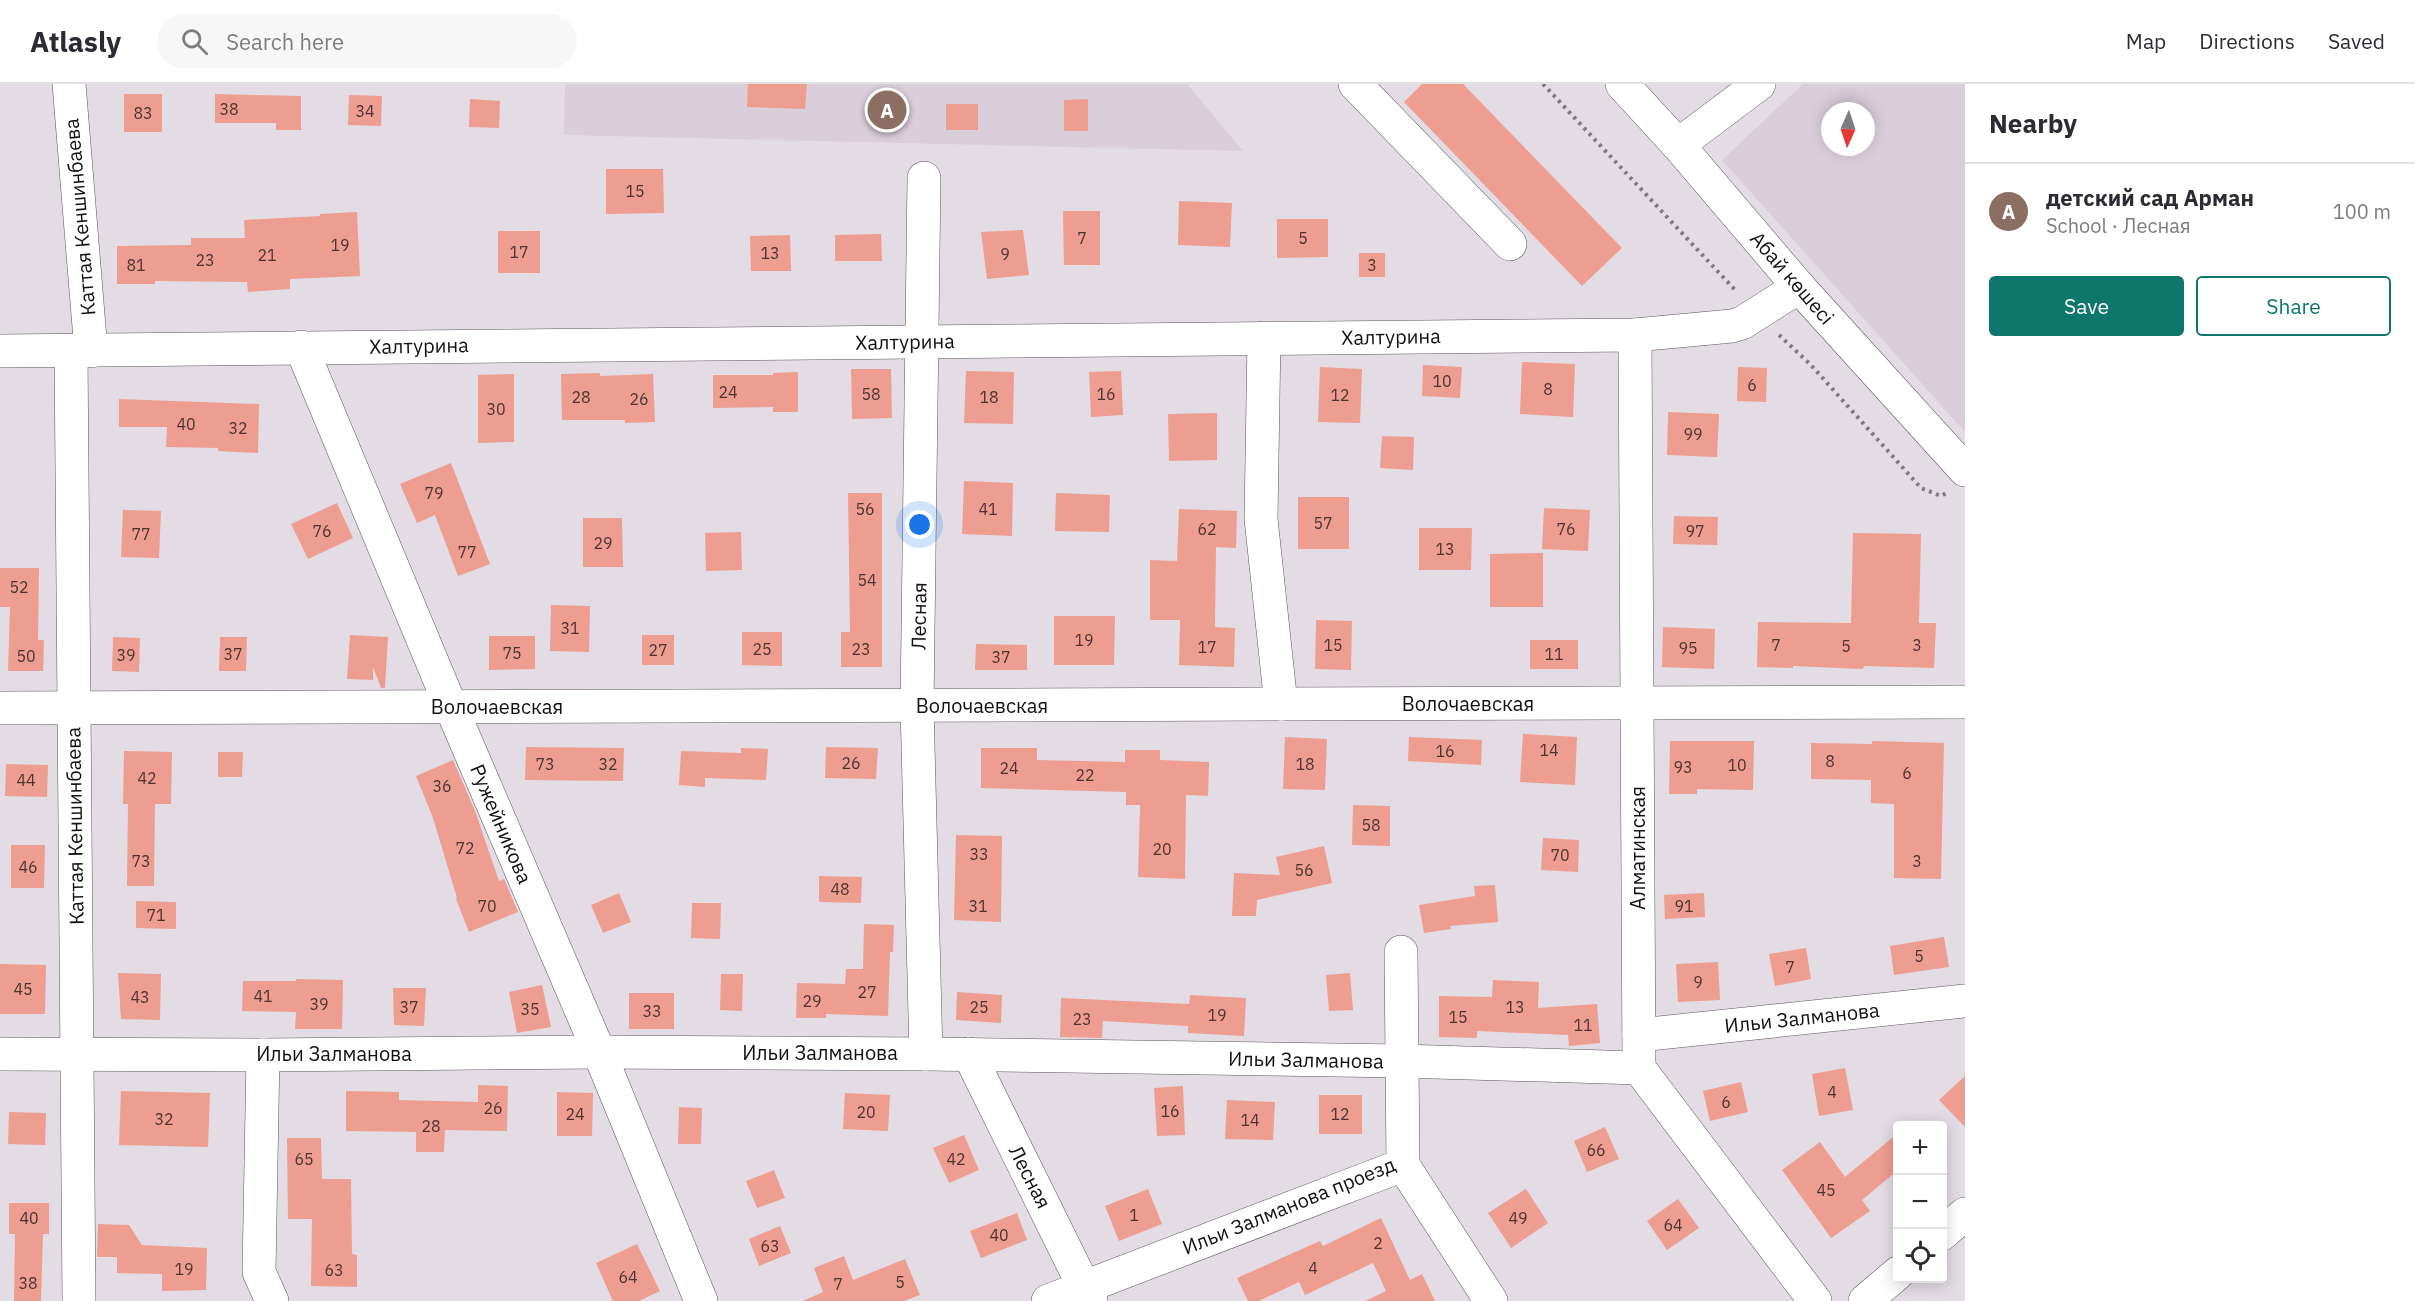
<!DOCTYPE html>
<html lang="en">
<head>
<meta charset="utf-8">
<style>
	body { margin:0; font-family:"IBM Plex Sans",sans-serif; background:#f7f7f7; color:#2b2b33 }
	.controls { position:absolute; right:18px; bottom:18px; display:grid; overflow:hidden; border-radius:6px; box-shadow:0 3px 15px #0003 }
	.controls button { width:54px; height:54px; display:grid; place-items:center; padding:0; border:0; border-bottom:2px solid #e1e1e2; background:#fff; color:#2b2b33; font:30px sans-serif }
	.compass { position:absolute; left:1821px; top:18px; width:54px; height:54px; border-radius:50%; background:#fff; box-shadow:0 3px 15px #0003; rotate:183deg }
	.you { position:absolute; left:920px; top:441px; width:21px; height:21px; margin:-15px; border:4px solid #fff; border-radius:50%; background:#1a73e8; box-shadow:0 0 0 9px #1a73e833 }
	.badge { display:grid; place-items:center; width:39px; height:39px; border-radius:50%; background:#0f766e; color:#fff; font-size:20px; font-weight:700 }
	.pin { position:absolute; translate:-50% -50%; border:3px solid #fff; box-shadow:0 2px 6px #0006 }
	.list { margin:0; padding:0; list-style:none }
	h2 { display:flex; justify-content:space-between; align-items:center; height:78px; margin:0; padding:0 24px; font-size:26px }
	h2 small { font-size:20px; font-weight:400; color:#7c7c81 }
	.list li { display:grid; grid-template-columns:39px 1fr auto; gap:18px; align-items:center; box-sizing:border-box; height:96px; padding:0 24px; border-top:2px solid #e1e1e2 }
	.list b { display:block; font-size:22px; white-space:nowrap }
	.list p { margin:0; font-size:20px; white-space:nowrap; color:#7c7c81 }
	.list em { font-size:20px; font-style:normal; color:#7c7c81 }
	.actions { display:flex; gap:12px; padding:18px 24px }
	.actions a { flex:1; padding:14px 0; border:2px solid #0f766e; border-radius:6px; text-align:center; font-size:21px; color:#0f766e }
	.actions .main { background:#0f766e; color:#fff }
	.icon { flex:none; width:33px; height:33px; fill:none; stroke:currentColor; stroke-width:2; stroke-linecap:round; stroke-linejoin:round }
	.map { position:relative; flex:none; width:1965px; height:1217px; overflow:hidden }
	header { display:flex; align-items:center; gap:36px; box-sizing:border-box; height:84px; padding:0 30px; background:#fff; border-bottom:2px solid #e1e1e2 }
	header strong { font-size:28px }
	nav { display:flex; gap:33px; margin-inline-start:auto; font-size:21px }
	.search { width:420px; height:54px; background:#f7f7f7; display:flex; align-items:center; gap:15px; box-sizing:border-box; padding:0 21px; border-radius:33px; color:#7c7c81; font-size:22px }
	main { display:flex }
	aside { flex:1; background:#fff }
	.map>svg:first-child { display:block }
	.built { fill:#dacedb; fill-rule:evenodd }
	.building { fill:#ee9d91 }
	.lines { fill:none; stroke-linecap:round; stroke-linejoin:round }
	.minor-casing { stroke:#5b545b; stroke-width:34 }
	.path { stroke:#7e7a7f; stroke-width:4; stroke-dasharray:3 4.5; stroke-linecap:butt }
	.minor { stroke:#fff; stroke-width:33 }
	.labels { text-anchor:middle; stroke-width:5; stroke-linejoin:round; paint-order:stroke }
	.number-label { font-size:16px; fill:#4a3432 }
	.street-label { font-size:20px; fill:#131113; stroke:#fff }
</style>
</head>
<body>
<header>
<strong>Atlasly</strong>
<div class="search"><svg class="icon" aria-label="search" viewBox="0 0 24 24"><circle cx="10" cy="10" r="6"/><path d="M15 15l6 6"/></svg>Search here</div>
<nav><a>Map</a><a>Directions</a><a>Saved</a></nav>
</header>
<main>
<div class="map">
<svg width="1965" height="1217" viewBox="0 0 1965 1217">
	<rect width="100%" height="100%" fill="#e3dce4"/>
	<g class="built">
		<path d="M565,0h622l56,67 -679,-16z"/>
		<path d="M1803,0h162v348l-243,-272zM1830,27h36v36h-36z"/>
	</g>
	<g class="building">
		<path d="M748,0h59l-2,25 -58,-2z"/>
		<path d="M1422,0h41l159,164 -40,38 -178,-184z"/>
		<rect x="124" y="10" width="38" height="38"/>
		<path d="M215,10l86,2v34h-25v-7h-61z"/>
		<path d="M349,11l33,1 -1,30 -33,-1z"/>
		<path d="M470,15l30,2 -1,27 -30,-1z"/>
		<path d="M1088,15v32h-24v-31z"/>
		<rect x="946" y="20" width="32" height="26"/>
		<path d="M606,85h57l1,44 -58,1z"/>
		<path d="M1179,117l53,2 -2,44 -52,-2z"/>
		<path d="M1063,127h37v54h-36z"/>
		<path d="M357,128l3,64 -70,3v10l-42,3 -1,-10 -92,-1v3h-38v-38l74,-1v-7h54l-1,-18 76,-4v-2z"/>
		<path d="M1277,135h51v38l-51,1z"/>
		<path d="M1023,146l6,45 -42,4 -6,-47z"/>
		<rect x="498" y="147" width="42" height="42"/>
		<path d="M881,150l1,27h-47v-26z"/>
		<path d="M790,151l1,36h-40l-1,-35z"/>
		<rect x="1359" y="169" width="26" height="24"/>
		<path d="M1522,278l53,2 -2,53 -53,-3z"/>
		<path d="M1423,281l39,2 -2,31 -38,-2z"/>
		<path d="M1320,283l42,2 -2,54 -42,-1z"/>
		<path d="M1738,283l29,1 -1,34 -29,-1z"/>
		<path d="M851,285h40l1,49 -40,1z"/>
		<path d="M966,287l48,1 -1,52 -49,-1z"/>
		<path d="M1121,287l2,44 -32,2 -2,-45z"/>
		<path d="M798,288v40h-25v-5l-60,1v-33h60v-2z"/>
		<path d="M600,289v3l53,-2 2,48 -30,1v-3h-63l-1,-46z"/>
		<path d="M514,290v68l-36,1v-68z"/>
		<path d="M119,315l140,5 -1,49 -40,-2v-3l-52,-1 1,-20h-48z"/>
		<path d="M1668,328l51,2 -2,43 -50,-2z"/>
		<path d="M1217,329v47l-48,1 -1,-47z"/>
		<path d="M1382,352l32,1 -1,33 -33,-2z"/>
		<path d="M451,379l39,101 -32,12 -23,-61 -18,8 -17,-39z"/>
		<path d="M964,397l49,2 -1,53 -50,-2z"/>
		<path d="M848,409h34v174h-41v-35h9z"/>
		<path d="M1056,409l54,2 -1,37 -54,-1z"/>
		<rect x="1298" y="413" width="51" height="52"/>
		<path d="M337,419l16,35 -45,21 -17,-35z"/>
		<path d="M1544,424l46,2 -2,41 -46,-2z"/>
		<path d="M1179,425l58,2 -1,37 -20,-1 -1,80 20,1 -1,39 -55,-2 1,-45h-30v-60l27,1z"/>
		<path d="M123,426l38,1 -2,47 -38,-1z"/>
		<path d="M1674,432l44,1 -1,28 -44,-1z"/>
		<path d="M583,434h39l1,49h-40z"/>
		<path d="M1419,444h53l-1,42h-52z"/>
		<path d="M741,448l1,38 -36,1 -1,-38z"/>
		<path d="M1853,449l68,1 -2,89h17l-2,45 -70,-2 -1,3 -70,-3v2l-36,-1 1,-45 93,1z"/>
		<path d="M1543,469v54h-53v-53z"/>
		<path d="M0,484h39l-1,72h6l-1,31h-35l2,-64h-10z"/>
		<path d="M551,521l39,1 -1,46 -39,-1z"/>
		<path d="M1054,532h61l-1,49h-60z"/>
		<path d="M1316,536l36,1 -1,49 -36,-1z"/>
		<path d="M1663,543l52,2 -1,40 -52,-2z"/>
		<path d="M742,548h40v34l-40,-1z"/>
		<path d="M350,551l38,2 -3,51h-4l-8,-21v13l-26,-1z"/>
		<rect x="642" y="551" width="32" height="30"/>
		<path d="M489,552h46v33l-46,1z"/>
		<path d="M113,553l27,1 -1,34 -27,-1z"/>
		<path d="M220,553h27l-1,34h-27z"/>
		<rect x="1530" y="556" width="48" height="29"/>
		<path d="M976,560l51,1v25h-52z"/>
		<path d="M1523,650l54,3 -2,48 -55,-3z"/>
		<path d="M1285,653l42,2 -2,51 -42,-1z"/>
		<path d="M1409,653l73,3 -1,25 -73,-4z"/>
		<path d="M1670,657h84l-1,49 -56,-1v5h-28z"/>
		<path d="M1872,657l72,2 -3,136 -47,-1v-74l-23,-1v-23l-60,-1v-36l61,1z"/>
		<path d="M526,663l98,1 -1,33 -98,-1z"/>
		<path d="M826,663l52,1 -2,31 -51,-1z"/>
		<path d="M741,664l27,1 -2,31 -61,-2v9l-26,-2 2,-34 60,2z"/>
		<path d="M981,664h56v12l88,2v-12h35v10l49,2 -1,34 -22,-1 -1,84 -47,-2 2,-72h-14v-13l-145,-4z"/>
		<path d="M124,667l48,1 -1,52h-16l-1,82h-27l1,-82h-5z"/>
		<path d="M218,668h25l-1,25h-24z"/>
		<path d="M453,676l22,51 24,70 5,-2 14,33 -49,20 -13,-33 1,-1 -24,-80 -17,-42z"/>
		<path d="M6,680l42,1 -1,32 -42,-1z"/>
		<path d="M1353,721l37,1v40l-38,-1z"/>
		<path d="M956,751l46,1 -1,86 -47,-2z"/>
		<path d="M1543,754l36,2 -1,32 -37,-2z"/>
		<path d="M11,761h34l-1,43h-33z"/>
		<path d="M1324,762l8,37 -75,17 -1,16h-24l2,-43 46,2 -4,-18z"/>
		<path d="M819,792l43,1 -1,26 -42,-1z"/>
		<path d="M1495,801l3,37 -48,4 1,3 -27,4 -5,-28 56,-9 -1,-10z"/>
		<path d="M619,809l12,29 -28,11 -12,-28z"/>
		<path d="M1704,809l1,24 -40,2 -1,-24z"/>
		<path d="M136,817l40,1v27l-40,-1z"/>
		<path d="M692,819h29l-1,36 -29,-1z"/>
		<path d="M864,840l30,1 -1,27h-3l-2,64 -62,-2v4h-30l1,-35 48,1 1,-15h17z"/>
		<path d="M1944,853l5,30 -55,8 -4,-29z"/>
		<path d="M1806,864l5,31 -36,7 -6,-32z"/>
		<path d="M1718,878l2,38 -42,2 -2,-38z"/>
		<path d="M0,880l46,1 -1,49h-45z"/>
		<path d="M118,889l43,1 -1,46 -39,-1z"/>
		<path d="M1350,889l3,37 -24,1 -3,-36z"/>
		<path d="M721,890h22l-1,37 -22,-1z"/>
		<path d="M296,895l47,1 -1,49h-47l1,-17 -54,-1 1,-30h53z"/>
		<path d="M1493,896l46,2 -1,26 59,-4 3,39 -31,3 -1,-11 -91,-4v7l-38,-1v-41l53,1z"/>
		<path d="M542,901l9,42 -34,6 -8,-41z"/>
		<path d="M393,904h33l-2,38 -30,-1z"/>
		<path d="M957,908l45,3 -1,28 -45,-3z"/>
		<rect x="629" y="909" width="45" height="36"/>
		<path d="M1190,911l56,3 -2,38 -56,-3v-7l-85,-5 -1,17 -42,-1 1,-39 128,6z"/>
		<path d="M1845,984l8,42 -34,6 -7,-42z"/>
		<path d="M1965,992v51l-26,-27z"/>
		<path d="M1741,998l7,30 -38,9 -7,-30z"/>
		<path d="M478,1001l30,1 -1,45 -62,-1 -1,22h-28v-20l-70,-1v-40l53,1v8l79,2z"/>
		<path d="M1183,1002l2,49 -28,1 -3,-48z"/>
		<path d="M121,1007l89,2 -2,54 -89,-2z"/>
		<path d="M557,1008l36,1 -1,43h-35z"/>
		<path d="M845,1009l45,2 -2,36 -45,-2z"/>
		<rect x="1319" y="1011" width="43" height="39"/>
		<path d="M1227,1016l48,2 -2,38 -48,-1z"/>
		<path d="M679,1023l23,1 -1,36h-23z"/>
		<path d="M9,1028l37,1 -1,32 -37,-1z"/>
		<path d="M1605,1043l14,32 -32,13 -13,-31z"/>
		<path d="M1898,1049v37l-36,30 8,11 -39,27 -49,-68 38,-28 25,35z"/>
		<path d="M964,1051l15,35 -30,13 -16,-35z"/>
		<path d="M287,1054h34l1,41h29l1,75 5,1v32l-46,-1 1,-67h-24z"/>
		<path d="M774,1086l11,28 -28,10 -11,-27z"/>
		<path d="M1148,1105l14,35 -43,17 -14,-35z"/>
		<path d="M1526,1105l22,34 -37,25 -23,-35z"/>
		<path d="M1678,1115l21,29 -32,22 -20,-29z"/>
		<path d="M9,1119h40v31h-6l-2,67h-27l1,-67h-6z"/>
		<path d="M1017,1129l10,27 -46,18 -11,-27z"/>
		<path d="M1381,1134l29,62 12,-6 13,27h-70l21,-10 -13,-28 -68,32 -6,-13 -40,19h-11l-11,-23 83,-37 3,5z"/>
		<path d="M98,1140l31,1 13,20 65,3 -1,42 -44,1v-17l-45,-1v-16h-20z"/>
		<path d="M780,1142l11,27 -32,13 -10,-27z"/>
		<path d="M637,1160l23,47 -21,10h-26l-17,-38z"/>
		<path d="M844,1172l9,24 52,-21 15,36 -16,6h-101l20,-9 -9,-24z"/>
	</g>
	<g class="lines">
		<g class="minor-casing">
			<g id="minor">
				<path d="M69,0l22,267"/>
				<path d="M1355,0l155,160"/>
				<path d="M1622,0l56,61 121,142 166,183"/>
				<path d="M1678,61l81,-61"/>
				<path d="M924,94l-7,528 9,348"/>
				<path d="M1635,251l4,733 176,233"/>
				<path d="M1264,254l-3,181 20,185"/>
				<path d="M301,263l150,360 148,345 102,249"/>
				<path d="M0,267l1635,-16 97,-9 10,-3 57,-36"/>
				<path d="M71,267l8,950"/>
				<path d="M0,624l1965,-6"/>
				<path d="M1401,868l2,213"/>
				<path d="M1639,951l326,-34"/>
				<path d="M0,970l263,1 336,-3 327,2 475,7 238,7"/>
				<path d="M969,970l122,247"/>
				<path d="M263,971l-4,217 13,29"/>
				<path d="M1403,1081l88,136"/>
				<path d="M1942,1150l23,-20"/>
				<path d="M1048,1217l355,-136"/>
				<path d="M1865,1217l33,-28"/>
			</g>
		</g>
		<g class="path">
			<path d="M1543,0l193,207"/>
			<path d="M1779,251l32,30 110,123 20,8 7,-4"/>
		</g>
		<use href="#minor" class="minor"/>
	</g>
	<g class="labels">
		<g class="number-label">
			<text x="229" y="31">38</text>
			<text x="365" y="33">34</text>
			<text x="143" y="35">83</text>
			<text x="635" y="113">15</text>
			<text x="1082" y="160">7</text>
			<text x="1303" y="160">5</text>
			<text x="340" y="167">19</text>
			<text x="519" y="174">17</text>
			<text x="770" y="175">13</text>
			<text x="1005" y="176">9</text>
			<text x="267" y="177">21</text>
			<text x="205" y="182">23</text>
			<text x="136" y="187">81</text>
			<text x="1372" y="187">3</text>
			<text x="1442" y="303">10</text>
			<text x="1752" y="307">6</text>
			<text x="1548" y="311">8</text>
			<text x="728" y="314">24</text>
			<text x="871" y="316">58</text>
			<text x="1106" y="316">16</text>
			<text x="1340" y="317">12</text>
			<text x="581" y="319">28</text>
			<text x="989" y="319">18</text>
			<text x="639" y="321">26</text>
			<text x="496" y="331">30</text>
			<text x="186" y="346">40</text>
			<text x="238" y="350">32</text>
			<text x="1693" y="356">99</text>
			<text x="434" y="415">79</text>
			<text x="865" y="431">56</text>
			<text x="988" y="431">41</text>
			<text x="1323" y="445">57</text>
			<text x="1207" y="451">62</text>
			<text x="1566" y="451">76</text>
			<text x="322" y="453">76</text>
			<text x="1695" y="453">97</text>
			<text x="141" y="456">77</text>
			<text x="603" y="465">29</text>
			<text x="1445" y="471">13</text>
			<text x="467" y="474">77</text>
			<text x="867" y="502">54</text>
			<text x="19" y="509">52</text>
			<text x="570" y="550">31</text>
			<text x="1084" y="562">19</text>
			<text x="1333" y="567">15</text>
			<text x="1776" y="567">7</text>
			<text x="1917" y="567">3</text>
			<text x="1846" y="568">5</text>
			<text x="1207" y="569">17</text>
			<text x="1688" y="570">95</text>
			<text x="762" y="571">25</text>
			<text x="861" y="571">23</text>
			<text x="658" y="572">27</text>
			<text x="512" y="575">75</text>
			<text x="233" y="576">37</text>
			<text x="1554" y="576">11</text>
			<text x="126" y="577">39</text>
			<text x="26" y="578">50</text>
			<text x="1001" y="579">37</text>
			<text x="1549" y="672">14</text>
			<text x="1445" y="673">16</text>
			<text x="1830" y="683">8</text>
			<text x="851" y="685">26</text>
			<text x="545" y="686">73</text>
			<text x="608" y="686">32</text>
			<text x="1305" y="686">18</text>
			<text x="1737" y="687">10</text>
			<text x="1683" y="689">93</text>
			<text x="1009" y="690">24</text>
			<text x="1907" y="695">6</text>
			<text x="1085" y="697">22</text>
			<text x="147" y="700">42</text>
			<text x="26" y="702">44</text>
			<text x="442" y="708">36</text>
			<text x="1371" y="747">58</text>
			<text x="465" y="770">72</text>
			<text x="1162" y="771">20</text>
			<text x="979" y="776">33</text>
			<text x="1560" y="777">70</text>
			<text x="141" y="783">73</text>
			<text x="1917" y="783">3</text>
			<text x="28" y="789">46</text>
			<text x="1304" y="792">56</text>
			<text x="840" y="811">48</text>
			<text x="487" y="828">70</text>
			<text x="978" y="828">31</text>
			<text x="1684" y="828">91</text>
			<text x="156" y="837">71</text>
			<text x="1919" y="878">5</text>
			<text x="1790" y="889">7</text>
			<text x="1698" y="904">9</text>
			<text x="23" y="911">45</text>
			<text x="867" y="914">27</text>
			<text x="263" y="918">41</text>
			<text x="140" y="919">43</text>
			<text x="812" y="923">29</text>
			<text x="319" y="926">39</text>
			<text x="409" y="929">37</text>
			<text x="979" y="929">25</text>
			<text x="1515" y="929">13</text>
			<text x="530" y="931">35</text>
			<text x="652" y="933">33</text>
			<text x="1217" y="937">19</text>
			<text x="1458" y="939">15</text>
			<text x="1082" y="941">23</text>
			<text x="1583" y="947">11</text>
			<text x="1832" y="1014">4</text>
			<text x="1726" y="1024">6</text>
			<text x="493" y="1030">26</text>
			<text x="1170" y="1033">16</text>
			<text x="866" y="1034">20</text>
			<text x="575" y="1036">24</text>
			<text x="1340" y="1036">12</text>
			<text x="164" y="1041">32</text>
			<text x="1250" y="1042">14</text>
			<text x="431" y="1048">28</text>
			<text x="1596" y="1072">66</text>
			<text x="304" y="1081">65</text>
			<text x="956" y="1081">42</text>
			<text x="1826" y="1112">45</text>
			<text x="1134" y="1137">1</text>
			<text x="29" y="1140">40</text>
			<text x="1518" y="1140">49</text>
			<text x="1673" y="1147">64</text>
			<text x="999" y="1157">40</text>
			<text x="1378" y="1165">2</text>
			<text x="770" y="1168">63</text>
			<text x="1313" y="1190">4</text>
			<text x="184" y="1191">19</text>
			<text x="334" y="1192">63</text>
			<text x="628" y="1199">64</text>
			<text x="900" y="1204">5</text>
			<text x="28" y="1205">38</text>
			<text x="838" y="1206">7</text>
		</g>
		<g class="street-label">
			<text transform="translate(80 133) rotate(-95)" y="7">Каттая Кеншинбаева</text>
			<text transform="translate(1792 194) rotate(49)" y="7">Абай көшесі</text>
			<text transform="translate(1391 253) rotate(-1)" y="7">Халтурина</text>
			<text transform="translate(905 258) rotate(-1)" y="7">Халтурина</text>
			<text transform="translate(419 262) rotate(-1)" y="7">Халтурина</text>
			<text transform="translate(919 532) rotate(-89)" y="7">Лесная</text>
			<text x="1468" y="627">Волочаевская</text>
			<text x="982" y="629">Волочаевская</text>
			<text x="497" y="630">Волочаевская</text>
			<text transform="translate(501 740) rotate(67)" y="7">Ружейникова</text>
			<text transform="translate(75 742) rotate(-91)" y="7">Каттая Кеншинбаева</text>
			<text transform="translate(1638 764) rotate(-90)" y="7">Алматинская</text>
			<text transform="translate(1802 934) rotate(-6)" y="7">Ильи Залманова</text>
			<text x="820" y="976">Ильи Залманова</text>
			<text x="334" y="977">Ильи Залманова</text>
			<text transform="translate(1306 976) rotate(1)" y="7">Ильи Залманова</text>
			<text transform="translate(1030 1093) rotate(63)" y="7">Лесная</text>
			<text transform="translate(1289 1122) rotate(-22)" y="7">Ильи Залманова проезд</text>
		</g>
	</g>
</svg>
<div class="controls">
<button>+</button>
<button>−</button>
<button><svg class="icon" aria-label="locate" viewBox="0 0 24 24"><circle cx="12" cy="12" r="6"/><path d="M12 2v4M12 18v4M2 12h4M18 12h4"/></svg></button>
</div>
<svg class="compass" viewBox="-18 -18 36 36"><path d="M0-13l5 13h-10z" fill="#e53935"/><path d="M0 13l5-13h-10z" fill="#7c7c81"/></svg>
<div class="you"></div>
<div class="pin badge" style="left:887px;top:26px;background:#8d6e63">A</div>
</div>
<aside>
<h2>Nearby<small></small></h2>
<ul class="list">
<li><span class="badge" style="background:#8d6e63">A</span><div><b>детский сад Арман</b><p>School · Лесная</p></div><em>100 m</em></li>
</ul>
<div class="actions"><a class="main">Save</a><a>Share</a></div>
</aside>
</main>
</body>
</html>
